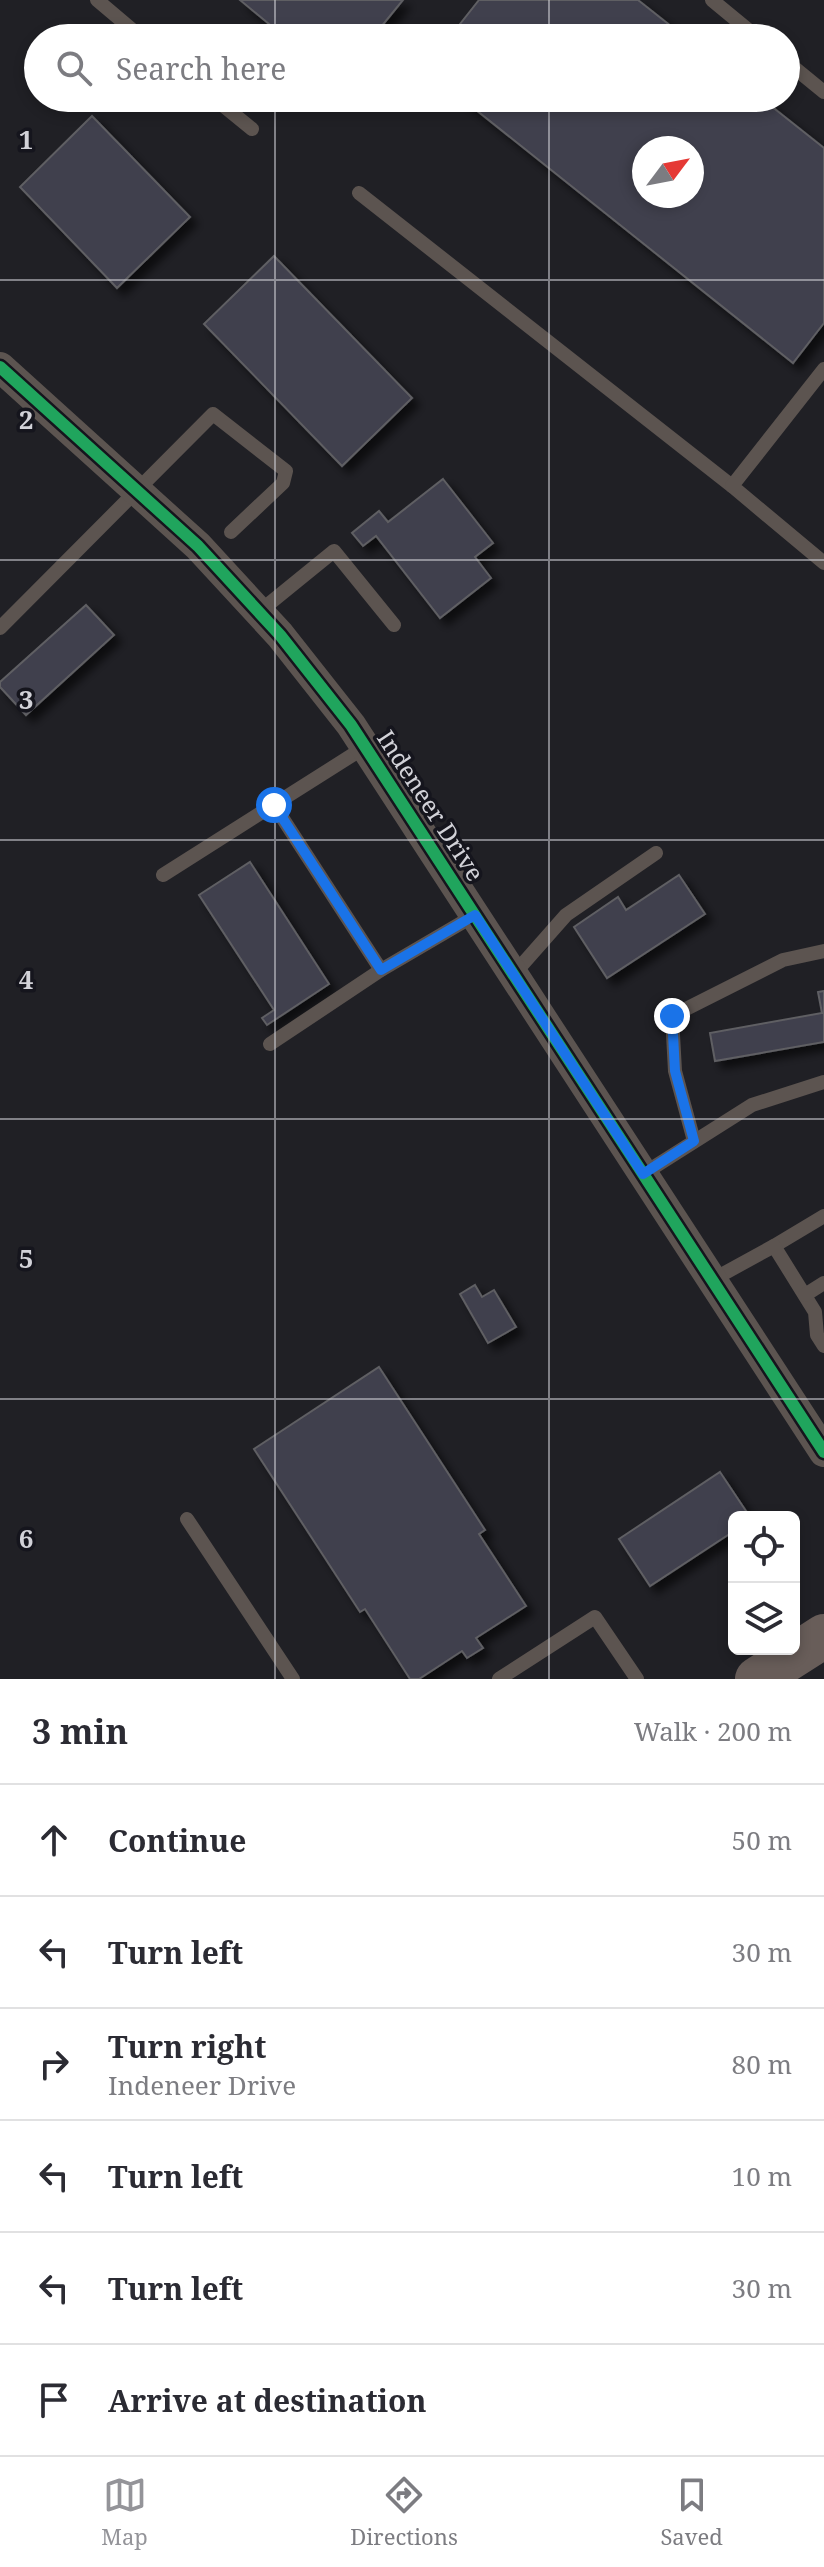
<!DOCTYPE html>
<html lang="en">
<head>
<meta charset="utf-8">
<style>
	body { margin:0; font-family:"Noto Serif",serif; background:#f7f7f7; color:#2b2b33 }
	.controls { position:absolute; right:24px; bottom:24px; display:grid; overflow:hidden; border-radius:12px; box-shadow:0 4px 12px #0003 }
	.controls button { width:72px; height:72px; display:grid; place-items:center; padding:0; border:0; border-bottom:2px solid #e1e1e2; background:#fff; color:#2b2b33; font:40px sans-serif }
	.compass { position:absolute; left:632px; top:136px; width:72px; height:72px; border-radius:50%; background:#fff; box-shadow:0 4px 12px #0003; rotate:58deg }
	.stop { position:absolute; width:24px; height:24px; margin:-18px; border:6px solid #1a73e8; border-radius:50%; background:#fff }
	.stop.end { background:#1a73e8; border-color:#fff; box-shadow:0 2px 8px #0008 }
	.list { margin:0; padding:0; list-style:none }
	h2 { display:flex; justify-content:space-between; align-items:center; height:104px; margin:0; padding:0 32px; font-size:34px }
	h2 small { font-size:26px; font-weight:400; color:#7c7c81 }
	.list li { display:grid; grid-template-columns:52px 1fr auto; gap:24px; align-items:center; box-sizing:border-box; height:112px; padding:0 32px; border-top:2px solid #e1e1e2 }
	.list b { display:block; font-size:30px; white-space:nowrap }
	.list p { margin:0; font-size:26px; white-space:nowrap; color:#7c7c81 }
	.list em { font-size:26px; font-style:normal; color:#7c7c81 }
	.icon { flex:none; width:44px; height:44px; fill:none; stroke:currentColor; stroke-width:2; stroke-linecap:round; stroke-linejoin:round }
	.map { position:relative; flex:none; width:824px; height:1679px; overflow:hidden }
	.search { position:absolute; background:#fff; box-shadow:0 4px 12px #0003; left:24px; right:24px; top:24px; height:88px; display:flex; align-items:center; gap:20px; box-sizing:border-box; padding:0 28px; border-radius:44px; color:#7c7c81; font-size:30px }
	.sheet { height:776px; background:#fff }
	nav { display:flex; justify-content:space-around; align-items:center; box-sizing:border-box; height:112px; border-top:2px solid #e1e1e2; background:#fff; font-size:22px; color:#7c7c81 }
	nav a { display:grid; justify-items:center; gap:4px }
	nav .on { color:#949499 }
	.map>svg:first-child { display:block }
	.building { fill:#403f4d; stroke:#5f5f63; stroke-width:2; fill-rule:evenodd; filter:url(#shadow) }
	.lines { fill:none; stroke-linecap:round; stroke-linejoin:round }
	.service { stroke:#5c5450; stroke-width:14 }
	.minor { stroke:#5c5450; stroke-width:30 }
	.primary { stroke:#685d59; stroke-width:44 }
	.cycleway-casing { stroke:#15151d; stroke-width:17 }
	.cycleway { stroke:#20a55d; stroke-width:12 }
	.route { stroke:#1a73e8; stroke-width:10 }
	.grid { fill:none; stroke:#d2d2d8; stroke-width:2; stroke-opacity:0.55 }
	.labels { text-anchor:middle; stroke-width:7; stroke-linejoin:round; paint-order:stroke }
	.street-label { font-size:24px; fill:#d2d2d8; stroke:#15151d }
	.grid-label { font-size:26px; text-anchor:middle; font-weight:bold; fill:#d2d2d8; stroke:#15151d; stroke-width:7; stroke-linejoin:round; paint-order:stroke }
</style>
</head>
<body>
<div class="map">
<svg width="824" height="1679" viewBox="0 0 824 1679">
	<defs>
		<filter id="shadow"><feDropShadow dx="7" dy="7" stdDeviation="4" flood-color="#0009"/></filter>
	</defs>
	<rect width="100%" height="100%" fill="#202025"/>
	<g class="building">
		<path d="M240,0h163l-31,38h-86z"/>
		<path d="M479,0h159l48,38h-237z"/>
		<path d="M461,98h300l63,50v175l-31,40zM644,148h48v48h-48z"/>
		<path d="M92,116l98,101 -73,71 -97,-101z"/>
		<path d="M274,256l138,142 -70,68 -138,-142z"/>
		<path d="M443,479l50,64 -18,14 16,21 -51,40 -64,-82 -13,10 -11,-13 27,-22 9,11z"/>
		<path d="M86,605l28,30 -88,80 -26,-28v-5z"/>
		<path d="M250,862l79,122 -62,41 -5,-7 12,-8 -75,-115z"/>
		<path d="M679,875l26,39 -98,64 -33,-51 44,-30 8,13z"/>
		<path d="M824,991v51l-109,19 -5,-28 112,-20 -4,-21z"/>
		<path d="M475,1285l7,12 12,-7 22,37 -28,16 -28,-49z"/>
		<path d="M379,1367l106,163 -6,4 47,72 -50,32 7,10 -16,10 -5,-7 -43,28h-9l-45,-70 -5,3 -106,-163z"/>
		<path d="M720,1472l30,45h-16v14l-84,55 -31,-47z"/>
	</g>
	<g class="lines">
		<g class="service">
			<path d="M97,0l45,38"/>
			<path d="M712,0l46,38"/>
			<path d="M786,61l38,31"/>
			<path d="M214,98l38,31"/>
			<path d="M359,193l373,293"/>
			<path d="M824,369l-92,117 92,77"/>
			<path d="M259,612l75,-61 60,74"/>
			<path d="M0,628l213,-214 73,57 -3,12 -52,49"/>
			<path d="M274,805l107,165"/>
			<path d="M163,875l202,-128"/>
			<path d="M513,975l53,-60 90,-62"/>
			<path d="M270,1044l111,-74 94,-55"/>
			<path d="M694,1141l-19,-70 -3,-55 111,-56 41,-9"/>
			<path d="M643,1174l109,-69 72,-23"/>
			<path d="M774,1246l50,-30"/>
			<path d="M712,1280l62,-34 41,66 2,23 7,11"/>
			<path d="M805,1295l19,-12"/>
			<path d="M187,1519l106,160"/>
			<path d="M499,1679l96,-62 42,62"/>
		</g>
		<path class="minor" d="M0,367l198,179 82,89 71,90 473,727"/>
		<path class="primary" d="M757,1679l67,-43"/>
		<g class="cycleway-casing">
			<path id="cycleway" d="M0,367l198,179 82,89 71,90 473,727"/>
		</g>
		<use href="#cycleway" class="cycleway"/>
	</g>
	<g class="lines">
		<path class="route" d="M274,805l107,165 94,-55 168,259 51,-33 -19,-70 -3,-55"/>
	</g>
	<path class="grid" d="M275,0v38M549,0v38M275,98v1581M549,98v1581M0,280h824M0,560h824M0,840h824M0,1119h824M0,1399h824"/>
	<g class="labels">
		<g class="street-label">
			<text transform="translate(430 806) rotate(57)" y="8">Indeneer Drive</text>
		</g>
	</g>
	<g class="grid-label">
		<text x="26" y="149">1</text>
		<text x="26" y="429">2</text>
		<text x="26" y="709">3</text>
		<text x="26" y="989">4</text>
		<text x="26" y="1268">5</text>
		<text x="26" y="1548">6</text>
	</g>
</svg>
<div class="controls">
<button><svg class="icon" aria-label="locate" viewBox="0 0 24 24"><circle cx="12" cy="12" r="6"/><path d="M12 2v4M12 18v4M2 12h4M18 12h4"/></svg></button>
<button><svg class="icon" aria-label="layers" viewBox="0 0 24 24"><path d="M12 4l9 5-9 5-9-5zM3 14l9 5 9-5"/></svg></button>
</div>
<svg class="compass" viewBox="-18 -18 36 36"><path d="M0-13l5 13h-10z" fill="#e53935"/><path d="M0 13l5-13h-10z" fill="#7c7c81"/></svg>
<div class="stop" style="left:274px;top:805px"></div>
<div class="stop end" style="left:672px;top:1016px"></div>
<div class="search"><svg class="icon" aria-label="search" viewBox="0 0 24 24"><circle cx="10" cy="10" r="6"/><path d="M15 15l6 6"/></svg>Search here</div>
</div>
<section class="sheet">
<h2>3 min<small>Walk · 200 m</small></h2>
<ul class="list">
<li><svg class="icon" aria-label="ahead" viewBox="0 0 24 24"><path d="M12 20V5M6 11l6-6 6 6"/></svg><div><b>Continue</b></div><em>50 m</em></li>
<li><svg class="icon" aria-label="left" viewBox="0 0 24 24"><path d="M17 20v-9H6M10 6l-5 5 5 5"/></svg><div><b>Turn left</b></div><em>30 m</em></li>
<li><svg class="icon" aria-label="right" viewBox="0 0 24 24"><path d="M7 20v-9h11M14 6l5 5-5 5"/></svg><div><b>Turn right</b><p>Indeneer Drive</p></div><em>80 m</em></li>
<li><svg class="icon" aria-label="left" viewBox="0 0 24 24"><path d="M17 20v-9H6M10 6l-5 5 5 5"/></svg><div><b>Turn left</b></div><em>10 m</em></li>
<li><svg class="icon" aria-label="left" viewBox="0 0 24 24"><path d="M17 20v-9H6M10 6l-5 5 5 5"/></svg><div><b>Turn left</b></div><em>30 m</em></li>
<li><svg class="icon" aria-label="arrive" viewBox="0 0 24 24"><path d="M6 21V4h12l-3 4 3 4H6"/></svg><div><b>Arrive at destination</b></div></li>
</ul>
</section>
<nav>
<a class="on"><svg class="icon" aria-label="map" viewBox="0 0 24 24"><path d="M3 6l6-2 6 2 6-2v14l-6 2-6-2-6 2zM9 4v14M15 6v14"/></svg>Map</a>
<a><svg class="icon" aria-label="directions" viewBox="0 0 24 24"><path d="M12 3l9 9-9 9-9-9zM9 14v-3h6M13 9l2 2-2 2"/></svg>Directions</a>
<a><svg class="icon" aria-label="saved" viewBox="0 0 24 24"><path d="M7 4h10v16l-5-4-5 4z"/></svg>Saved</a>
</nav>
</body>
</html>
